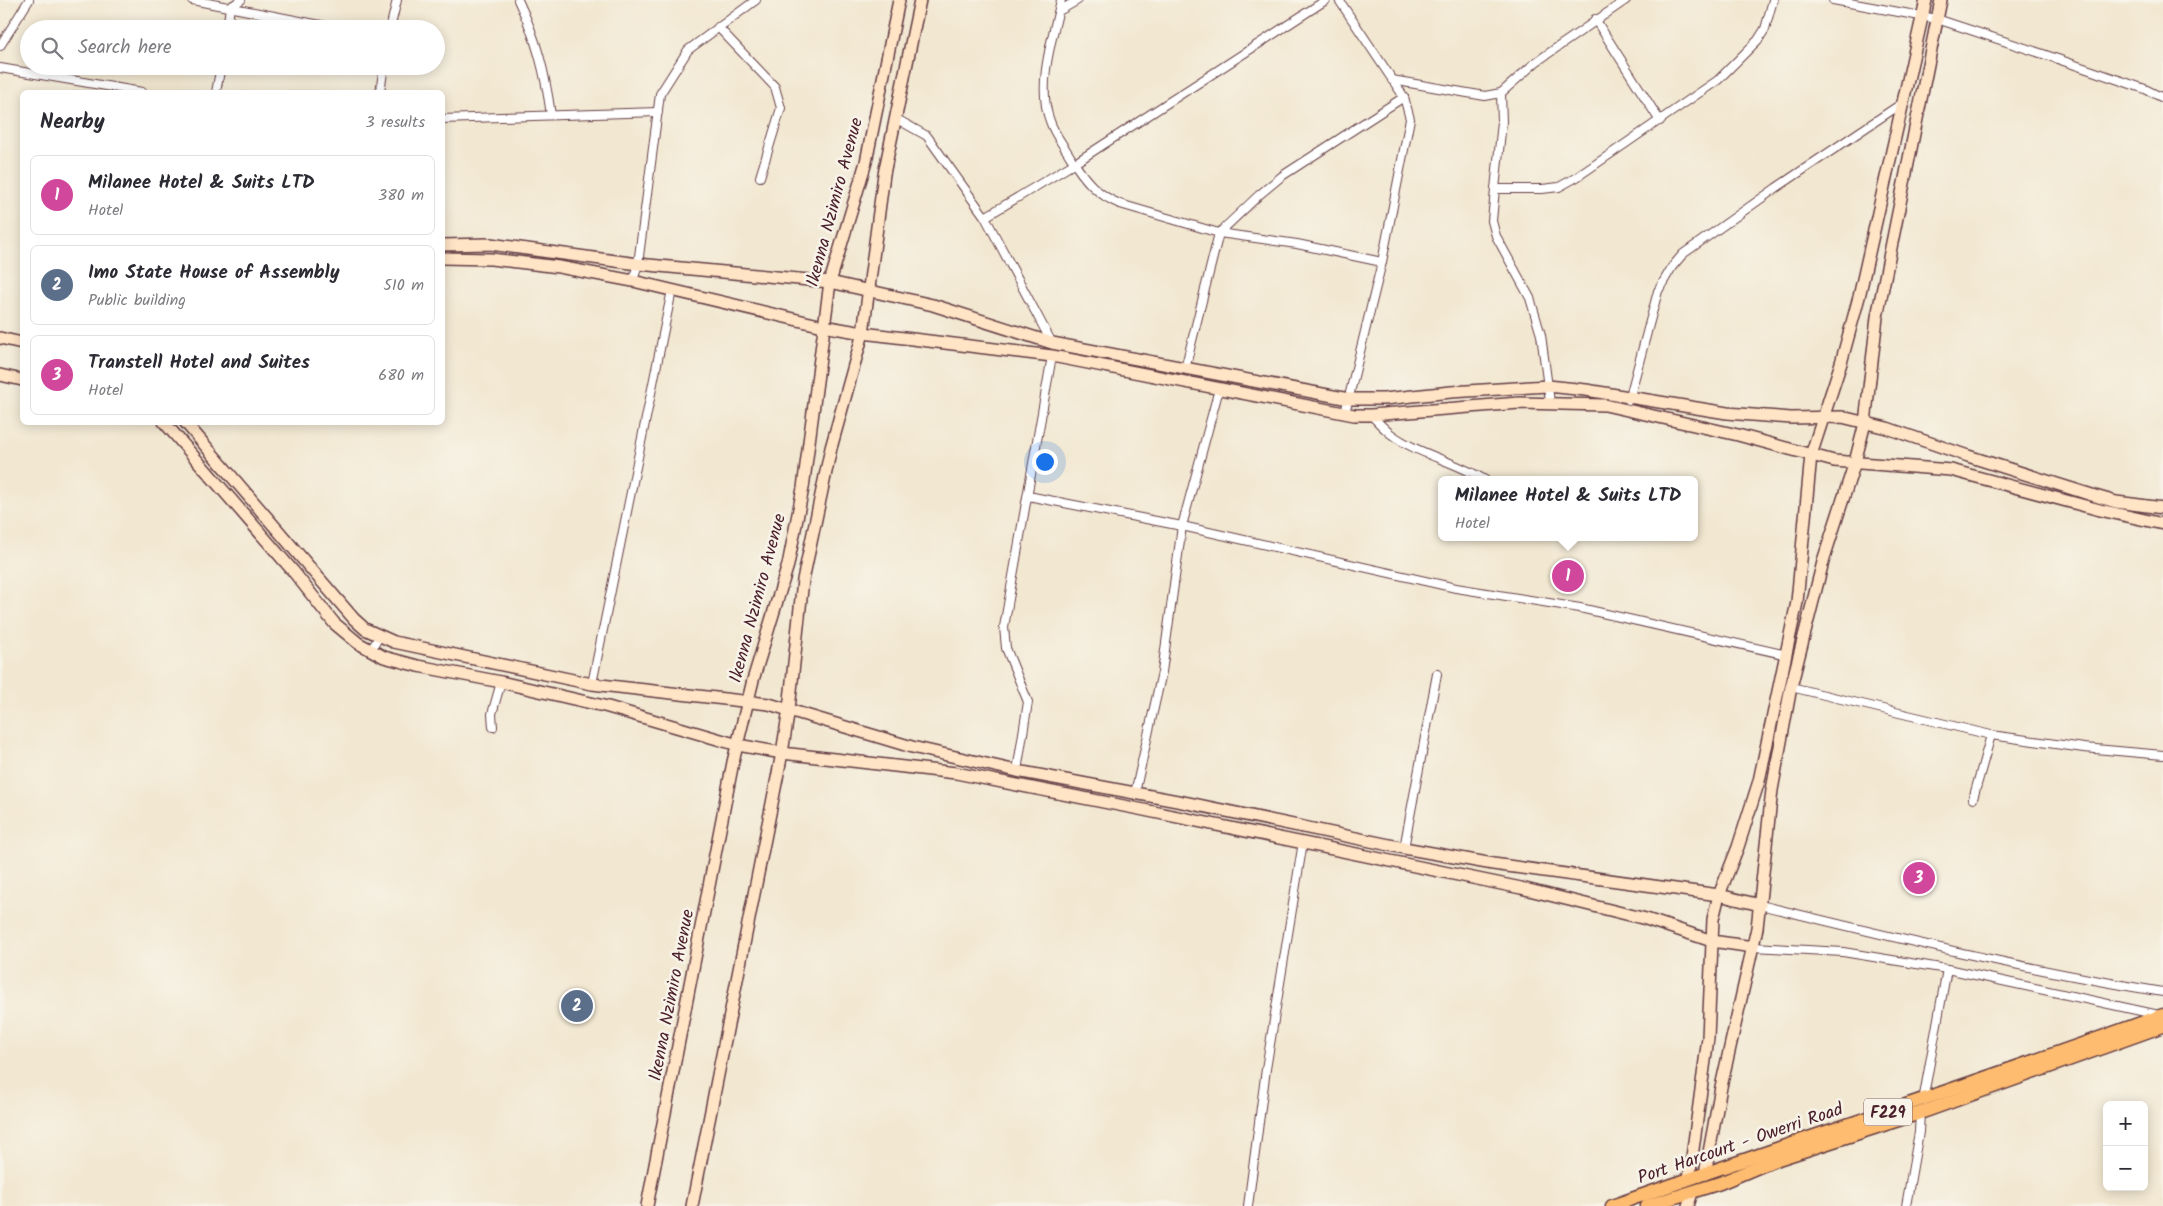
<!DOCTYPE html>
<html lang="en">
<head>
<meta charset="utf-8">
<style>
	body { margin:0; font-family:Kalam,sans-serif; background:#f2f2f3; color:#2b2b33 }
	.controls { position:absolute; right:15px; bottom:15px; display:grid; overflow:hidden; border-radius:8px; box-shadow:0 2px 12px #0003 }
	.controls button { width:45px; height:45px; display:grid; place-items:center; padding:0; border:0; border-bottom:1px solid #e1e1e2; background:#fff; color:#2b2b33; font:25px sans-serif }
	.you { position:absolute; left:1044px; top:461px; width:18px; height:18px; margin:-12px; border:4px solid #fff; border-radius:50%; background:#1a73e8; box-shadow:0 0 0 8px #1a73e833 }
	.badge { display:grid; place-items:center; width:32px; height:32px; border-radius:50%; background:#0f766e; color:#fff; font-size:16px; font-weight:700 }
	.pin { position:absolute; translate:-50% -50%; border:2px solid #fff; box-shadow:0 1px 5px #0006 }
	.popup { position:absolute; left:1438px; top:476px; width:260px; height:65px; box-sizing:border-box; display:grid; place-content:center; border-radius:8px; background:#fff; filter:drop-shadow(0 1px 4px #0005); font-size:16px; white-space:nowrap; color:#7c7c81 }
	.popup b { font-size:19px; color:#2b2b33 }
	.popup::after { content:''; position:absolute; left:50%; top:100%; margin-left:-10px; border:10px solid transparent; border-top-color:#fff }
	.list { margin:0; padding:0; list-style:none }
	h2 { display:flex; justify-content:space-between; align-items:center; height:65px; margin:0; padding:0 20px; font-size:21px }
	h2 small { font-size:16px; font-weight:400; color:#7c7c81 }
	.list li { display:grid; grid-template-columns:32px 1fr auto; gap:15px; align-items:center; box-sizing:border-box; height:80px; margin:0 10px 10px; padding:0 10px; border:1px solid #e1e1e2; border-radius:8px }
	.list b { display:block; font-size:19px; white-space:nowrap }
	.list p { margin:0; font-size:16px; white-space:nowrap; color:#7c7c81 }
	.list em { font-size:16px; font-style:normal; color:#7c7c81 }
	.icon { flex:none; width:28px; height:28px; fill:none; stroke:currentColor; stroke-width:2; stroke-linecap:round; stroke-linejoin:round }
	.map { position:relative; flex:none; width:2163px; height:1206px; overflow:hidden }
	.search { position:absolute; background:#fff; box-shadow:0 2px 12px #0003; left:20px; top:20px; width:425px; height:55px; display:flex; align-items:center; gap:12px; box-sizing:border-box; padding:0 18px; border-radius:28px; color:#7c7c81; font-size:19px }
	.panel { position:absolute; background:#fff; box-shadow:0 2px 12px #0003; left:20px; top:90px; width:425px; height:335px; border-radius:8px }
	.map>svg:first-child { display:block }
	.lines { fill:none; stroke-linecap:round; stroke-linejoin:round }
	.street-casing { stroke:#633d44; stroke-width:10 }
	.secondary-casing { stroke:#633d44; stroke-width:14 }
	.primary-casing { stroke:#633d44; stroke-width:15 }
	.street { stroke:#fff; stroke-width:8 }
	.secondary { stroke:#ffe4c6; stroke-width:11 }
	.primary { stroke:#febc70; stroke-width:12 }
	.labels { text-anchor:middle; stroke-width:5; stroke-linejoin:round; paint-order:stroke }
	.shield { fill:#f7f3e8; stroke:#7e5f64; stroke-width:1 }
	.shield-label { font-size:16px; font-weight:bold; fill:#4a1f2b }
	.street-label { font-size:18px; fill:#4a1f2b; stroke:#f7f3e8 }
</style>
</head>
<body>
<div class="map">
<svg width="2163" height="1206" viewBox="0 0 2163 1206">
	<rect width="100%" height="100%" fill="#f7f3e8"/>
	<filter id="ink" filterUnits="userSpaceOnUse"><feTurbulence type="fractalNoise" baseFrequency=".02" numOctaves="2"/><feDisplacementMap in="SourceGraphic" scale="10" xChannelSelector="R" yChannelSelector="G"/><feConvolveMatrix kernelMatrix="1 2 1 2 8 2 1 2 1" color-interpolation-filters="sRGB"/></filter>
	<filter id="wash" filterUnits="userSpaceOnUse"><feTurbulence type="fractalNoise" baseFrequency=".0096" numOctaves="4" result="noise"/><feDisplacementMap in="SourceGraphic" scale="20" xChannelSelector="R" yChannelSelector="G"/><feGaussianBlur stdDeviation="1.12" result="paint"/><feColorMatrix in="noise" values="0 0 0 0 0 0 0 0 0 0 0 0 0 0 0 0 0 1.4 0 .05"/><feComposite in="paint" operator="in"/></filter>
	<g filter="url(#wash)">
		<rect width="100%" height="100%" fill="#f2e7d0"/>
	</g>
	<g filter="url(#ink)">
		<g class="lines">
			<g class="street-casing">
				<g id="street">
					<path d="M192,0l149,29"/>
					<path d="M518,0c19,40 27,72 33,115"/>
					<path d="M1061,0c-8,37 -25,85 -11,121 4,13 14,25 21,37 13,21 26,37 49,46l99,29 78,11 85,18"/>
					<path d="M1339,0l65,97 6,22 -28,143 -37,151"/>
					<path d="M1833,0l104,19 106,35 102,35 18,9"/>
					<path d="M1059,11l19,-11"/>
					<path d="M1595,19l65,102"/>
					<path d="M718,27l57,60 6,21 -21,69"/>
					<path d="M227,29l3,-22 11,-7"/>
					<path d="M390,29l7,-29"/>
					<path d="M0,46l29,-46"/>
					<path d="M0,68l142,24"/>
					<path d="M1392,80l93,16 16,-3 35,-31 90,-62"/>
					<path d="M216,92l5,-26"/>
					<path d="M380,92l4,-26"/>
					<path d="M1501,93l1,29 -7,67h47l17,-2 18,-10 141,-97 40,-40 7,-11 8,-29"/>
					<path d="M895,118l32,18 58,81 67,126"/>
					<path d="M442,119l216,-7"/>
					<path d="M1495,189l-3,32 4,15 34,62 11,37 9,67"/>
					<path d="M985,217l90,-54 251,-163"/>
					<path d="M633,281l5,-17 22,-170 28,-44 68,-50"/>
					<path d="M1185,369l34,-136 40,-38 23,-19 122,-79"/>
					<path d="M1629,400l29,-109 14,-24 11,-13 93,-66 125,-84"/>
					<path d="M1371,415c7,7 13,14 20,19 28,21 64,27 94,46"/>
					<path d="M1028,496l154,30 274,62 124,20 207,47"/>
					<path d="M371,650l8,-13"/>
					<path d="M592,684l80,-394"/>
					<path d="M1791,687l200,48 93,13 79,7"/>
					<path d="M493,727l-1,-13 9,-32"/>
					<path d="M1017,771l11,-69 -22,-54 -2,-21 48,-271"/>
					<path d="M1135,793l27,-121 20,-146 37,-137"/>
					<path d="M1973,799l18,-64"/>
					<path d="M1404,848l33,-174"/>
					<path d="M1760,905c134,33 267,65 403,87"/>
					<path d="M1753,947l90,5 104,17 212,46"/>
					<path d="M1923,1101l24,-132"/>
					<path d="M1248,1206l18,-137 37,-227"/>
					<path d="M1906,1206l13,-74 1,-20"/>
				</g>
			</g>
			<g class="secondary-casing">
				<g id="secondary">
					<path d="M442,245l48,-1 148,20 192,18 103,23 119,38 297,56h35l67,-7 97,-6 38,4 141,23 64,5 51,-1 45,11 81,28 127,40 21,6 47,6"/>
					<path d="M442,258l49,1 68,8 74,14 190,45 40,7 189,23 302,59h17l148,-12 86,2 133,30 96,26 117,9 149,40 63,14"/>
					<path d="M0,338l22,5"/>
					<path d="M0,375l22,5"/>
					<path d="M164,422l129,149 41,52 24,20 26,14 34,9 83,16 107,25 130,38 44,8 174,20 183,36 382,79 125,31 66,22 41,6"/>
					<path d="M185,422l169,197 11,10 29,13 198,42 177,20 143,43 105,24 171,32 216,45 89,16 226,31 41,10"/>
					<path d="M1705,1174l16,-87 36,-159 15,-138 19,-103 33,-129 31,-96 10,-39 12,-106 64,-317"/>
					<path d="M1689,1179l19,-141 5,-119 6,-24 19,-48 21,-66 38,-179 14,-147 30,-92 18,-66 67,-297"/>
					<path d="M647,1206l86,-444 20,-82 35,-115 15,-77 27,-206 36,-120 33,-162"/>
					<path d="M692,1206l90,-453 7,-44 14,-129 28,-132 32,-115 21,-159 36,-174"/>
					<path d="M1688,1206l4,-14"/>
				</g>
			</g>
			<g class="primary-casing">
				<g id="primary">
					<path d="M1612,1206c183,-65 368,-124 551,-191"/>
					<path d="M1647,1206l73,-23 55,-23 145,-47 243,-87"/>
				</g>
			</g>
			<use href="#street" class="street"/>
			<use href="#secondary" class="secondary"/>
			<use href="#primary" class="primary"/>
		</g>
	</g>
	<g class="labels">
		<rect class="shield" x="1864" y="1098.5" width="48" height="27" rx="4"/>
		<g class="shield-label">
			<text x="1888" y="1118">F229</text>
		</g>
		<g class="street-label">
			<text transform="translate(834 202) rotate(-75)" y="6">Ikenna Nzimiro Avenue</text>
			<text transform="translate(757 598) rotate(-75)" y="6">Ikenna Nzimiro Avenue</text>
			<text transform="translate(671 995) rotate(-79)" y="6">Ikenna Nzimiro Avenue</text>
			<text transform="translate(1740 1143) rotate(-19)" y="6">Port Harcourt - Owerri Road</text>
		</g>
	</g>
</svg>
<div class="controls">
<button>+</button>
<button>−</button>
</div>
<div class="you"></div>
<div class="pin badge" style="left:1568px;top:576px;background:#d1479c">1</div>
<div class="popup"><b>Milanee Hotel &amp; Suits LTD</b>Hotel</div>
<div class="pin badge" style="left:577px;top:1006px;background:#5c6f8a">2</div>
<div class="pin badge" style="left:1919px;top:878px;background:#d1479c">3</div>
<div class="search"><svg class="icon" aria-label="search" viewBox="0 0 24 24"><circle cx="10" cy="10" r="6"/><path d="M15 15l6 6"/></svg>Search here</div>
<section class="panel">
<h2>Nearby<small>3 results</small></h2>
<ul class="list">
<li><span class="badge" style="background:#d1479c">1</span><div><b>Milanee Hotel &amp; Suits LTD</b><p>Hotel</p></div><em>380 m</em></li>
<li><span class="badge" style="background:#5c6f8a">2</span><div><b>Imo State House of Assembly</b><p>Public building</p></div><em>510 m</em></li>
<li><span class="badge" style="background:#d1479c">3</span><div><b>Transtell Hotel and Suites</b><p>Hotel</p></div><em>680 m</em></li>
</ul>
</section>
</div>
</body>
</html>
